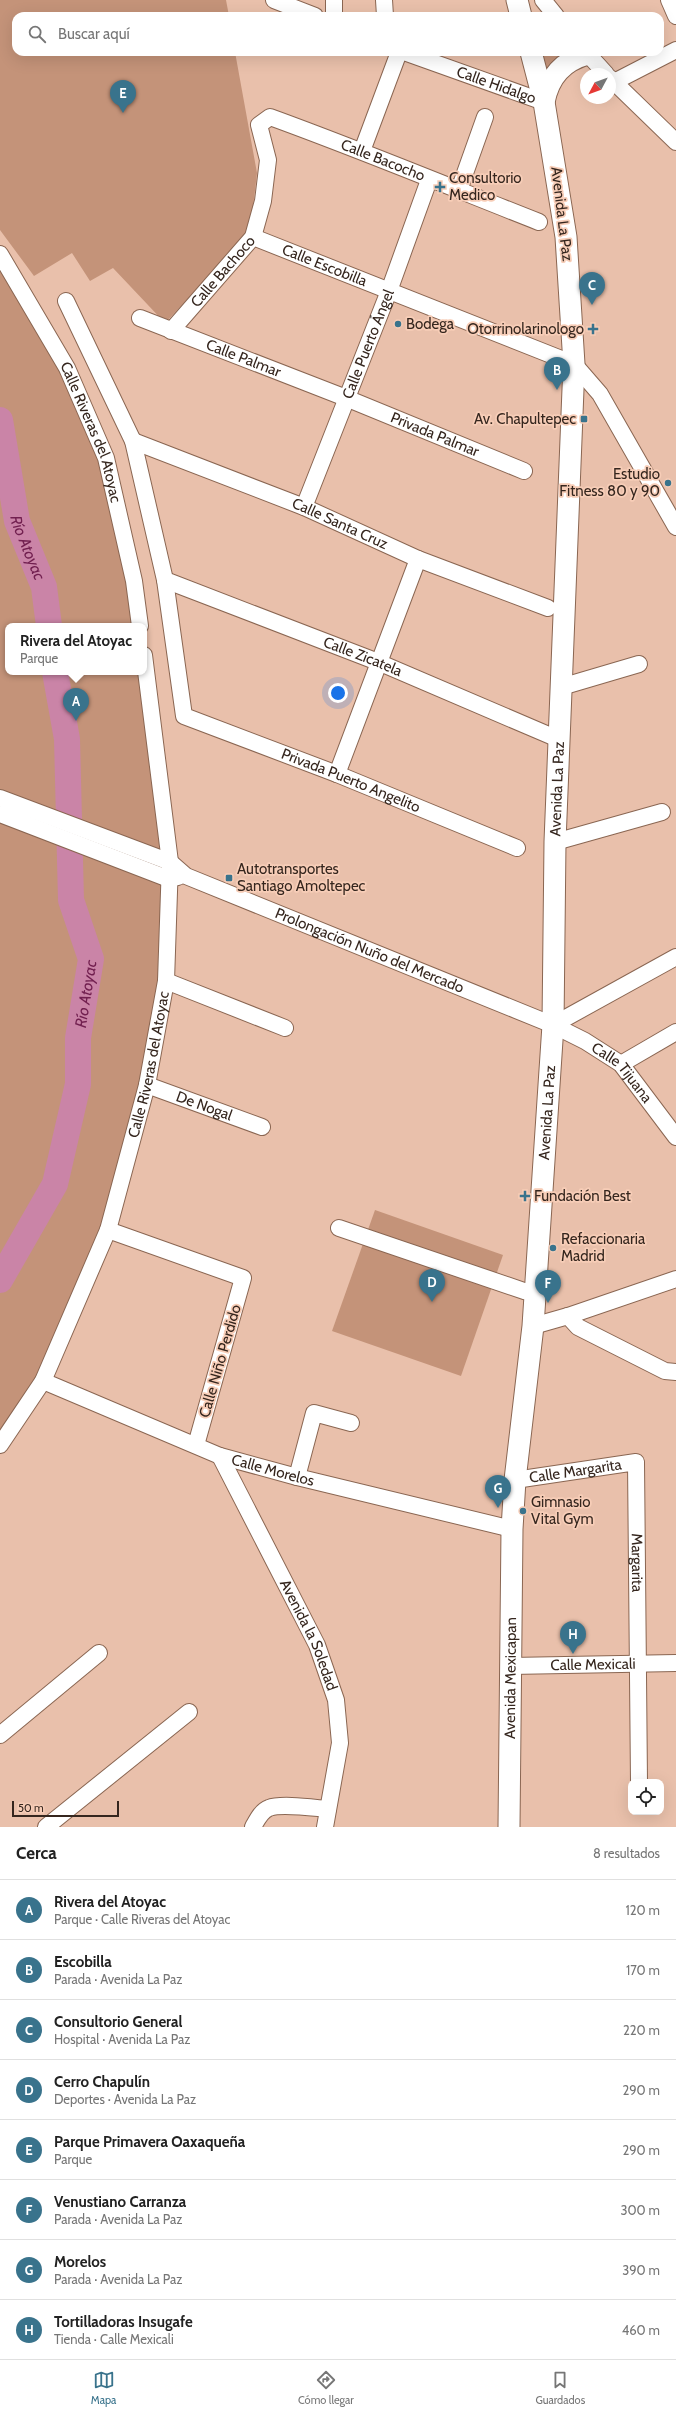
<!DOCTYPE html>
<html lang="es">
<head>
<meta charset="utf-8">
<style>
	body { margin:0; font-family:Cabin,sans-serif; background:#f2f2f2; color:#222 }
	.controls { position:absolute; right:12px; bottom:12px; display:grid; overflow:hidden; border-radius:8px; box-shadow:0 4px 16px #0002 }
	.controls button { width:36px; height:36px; display:grid; place-items:center; padding:0; border:0; border-bottom:1px solid #e0e0e0; background:#fff; color:#222; font:20px sans-serif }
	.compass { position:absolute; left:580px; top:68px; width:36px; height:36px; border-radius:50%; background:#fff; box-shadow:0 4px 16px #0002; rotate:229deg }
	.scale { position:absolute; left:12px; bottom:10px; width:107px; box-sizing:border-box; padding-left:4px; border:2px solid #35261e; border-top:0; font-size:11px; line-height:14px; white-space:nowrap; color:#35261e; -webkit-text-stroke:3px #f7cdb7; paint-order:stroke }
	.you { position:absolute; left:338px; top:693px; width:14px; height:14px; margin:-10px; border:3px solid #fff; border-radius:50%; background:#1a73e8; box-shadow:0 0 0 6px #1a73e833 }
	.badge { display:grid; place-items:center; width:26px; height:26px; border-radius:50%; background:#39738c; color:#fff; font-size:13px; font-weight:700 }
	.pin { position:absolute; translate:-50% -33px; filter:drop-shadow(0 1px 2px #0008) }
	.pin::after { content:''; position:absolute; top:21px; width:14px; height:12px; background:inherit; clip-path:polygon(0 0,100% 0,50% 100%) }
	.popup { position:absolute; left:5px; top:623px; width:142px; height:52px; box-sizing:border-box; display:grid; place-content:center; border-radius:8px; background:#fff; filter:drop-shadow(0 1px 3px #0005); font-size:13px; white-space:nowrap; color:#767676 }
	.popup b { font-size:15px; color:#222 }
	.popup::after { content:''; position:absolute; left:50%; top:100%; margin-left:-8px; border:8px solid transparent; border-top-color:#fff }
	.list { margin:0; padding:0; list-style:none }
	h2 { display:flex; justify-content:space-between; align-items:center; height:52px; margin:0; padding:0 16px; font-size:17px }
	h2 small { font-size:13px; font-weight:400; color:#767676 }
	.list li { display:grid; grid-template-columns:26px 1fr auto; gap:12px; align-items:center; box-sizing:border-box; height:60px; padding:0 16px; border-top:1px solid #e0e0e0 }
	.list b { display:block; font-size:15px; white-space:nowrap }
	.list p { margin:0; font-size:13px; white-space:nowrap; color:#767676 }
	.list em { font-size:13px; font-style:normal; color:#767676 }
	.icon { flex:none; width:22px; height:22px; fill:none; stroke:currentColor; stroke-width:2; stroke-linecap:round; stroke-linejoin:round }
	.map { position:relative; flex:none; width:676px; height:1827px; overflow:hidden }
	.search { position:absolute; background:#fff; box-shadow:0 4px 16px #0002; left:12px; right:12px; top:12px; height:44px; display:flex; align-items:center; gap:10px; box-sizing:border-box; padding:0 14px; border-radius:12px; color:#767676; font-size:15px }
	.sheet { height:532px; background:#fff }
	nav { display:flex; justify-content:space-around; align-items:center; box-sizing:border-box; height:56px; border-top:1px solid #e0e0e0; background:#fff; font-size:11px; color:#767676 }
	nav a { display:grid; justify-items:center; gap:2px }
	nav .on { color:#39738c }
	.map>svg:first-child { display:block }
	.green { fill:#c49379 }
	.lines { fill:none; stroke-linecap:round; stroke-linejoin:round }
	.river { stroke:#ca84a7; stroke-width:26 }
	.minor-casing { stroke:#8a6652; stroke-width:18 }
	.major-casing { stroke:#8a6652; stroke-width:23 }
	.minor { stroke:#fff; stroke-width:16 }
	.major { stroke:#fff; stroke-width:21 }
	.poi-dot { fill:#39738c; stroke:#f7cdb7; stroke-width:1.5 }
	.labels { text-anchor:middle; stroke-width:3.5; stroke-linejoin:round; paint-order:stroke }
	.street-label { font-size:15px; fill:#35261e; stroke:#f7cdb7 }
	.poi-label { font-size:15px; fill:#35261e; stroke:#f7cdb7; text-anchor:start }
	.water-label { font-size:16px; font-style:italic; fill:#722050; stroke:#f7cdb7 }
</style>
</head>
<body>
<div class="map">
<svg width="676" height="1827" viewBox="0 0 676 1827">
	<rect width="100%" height="100%" fill="#e9c0ab"/>
	<g class="green">
		<path d="M0,0h226l3,16h-213v36h219l22,121 -7,60 -85,90 -52,-55 -23,13 -18,-28 -38,23 -34,-46z"/>
		<path d="M535,52h55l-48,27z"/>
		<path d="M0,254l106,204 34,168h-132v46h136l26,190 -4,119 -58,249 -65,151 -43,57z"/>
		<path d="M375,1210l128,45 -42,121 -129,-45z"/>
	</g>
	<g class="lines">
		<g class="river">
			<path id="s1" d="M0,420l17,101 27,66 5,39"/>
			<path id="s2" d="M0,1280l55,-96 23,-100v-46l13,-79 -20,-59 -4,-161 -12,-67"/>
		</g>
		<g class="minor-casing">
			<g id="minor">
				<path d="M274,0l41,16"/>
				<path d="M334,0v16"/>
				<path d="M384,0l1,16"/>
				<path d="M543,0l13,16"/>
				<path d="M669,0l7,16"/>
				<path id="s3" d="M404,52l140,50"/>
				<path d="M586,52l20,22"/>
				<path d="M610,78l66,64"/>
				<path d="M614,82l62,-32"/>
				<path d="M362,151l37,-99"/>
				<path d="M459,190l26,-73"/>
				<path id="s4" d="M253,237l321,127 26,30 76,133"/>
				<path id="s5" d="M0,254l67,114 39,90 28,123 6,45"/>
				<path id="s6" d="M66,301l67,140 32,139 19,136 153,58 180,74"/>
				<path id="s7" d="M140,318l206,80 178,73"/>
				<path id="s8" d="M171,331l82,-94 10,-36 5,-41 -9,-35 11,-8c91,33 180,70 269,105"/>
				<path id="s9" d="M133,441l171,66 114,52 130,49"/>
				<path id="s10" d="M304,507l85,-216 40,-111"/>
				<path id="s11" d="M165,580l213,82 180,77"/>
				<path d="M561,687l78,-23"/>
				<path d="M337,774l81,-215"/>
				<path id="s12" d="M0,798l170,64 16,14 367,149 32,16 36,23 55,73"/>
				<path d="M0,814l169,65 9,-2"/>
				<path d="M555,842l107,-30"/>
				<path d="M166,981l119,47"/>
				<path d="M553,1025l123,-68"/>
				<path d="M621,1064l55,-32"/>
				<path id="s13" d="M147,1085l115,42"/>
				<path d="M339,1228l185,63 12,2"/>
				<path d="M108,1230l135,48 -47,167"/>
				<path d="M568,1316l10,11 87,44 11,1"/>
				<path d="M533,1326l35,-10 108,-37"/>
				<path id="s14" d="M43,1381l177,75 77,21 215,52"/>
				<path id="s15" d="M0,1445l43,-64 65,-151 39,-145 19,-104 4,-119 -26,-207"/>
				<path id="s16" d="M220,1456l97,189 19,55 4,43 -15,84"/>
				<path d="M297,1477l17,-64 37,10"/>
				<path id="s17" d="M515,1480l121,-18 3,320"/>
				<path id="s18" d="M510,1666l166,-3"/>
				<path d="M0,1735l99,-82"/>
				<path d="M46,1827l143,-115"/>
				<path d="M253,1827c4,-7 8,-16 16,-19 12,-5 46,0 59,1"/>
			</g>
		</g>
		<g class="major-casing">
			<g id="major">
				<path d="M517,0l4,16"/>
				<path d="M544,102c5,-26 19,-41 44,-48"/>
				<path id="s19" d="M509,1827l3,-298 3,-49 18,-154 20,-301 2,-183 19,-478 -8,-127 -22,-135 -13,-50"/>
			</g>
		</g>
		<use href="#minor" class="minor"/>
		<use href="#major" class="major"/>
	</g>
	<g class="poi-dot">
		<path d="M438 181h4v4h4v4h-4v4h-4v-4h-4v-4h4z"/>
		<circle cx="398" cy="324" r="4"/>
		<path d="M591 323h4v4h4v4h-4v4h-4v-4h-4v-4h4z"/>
		<rect x="580" y="415" width="8" height="8" rx="2"/>
		<circle cx="668" cy="483" r="4"/>
		<rect x="225" y="874" width="8" height="8" rx="2"/>
		<path d="M523 1190h4v4h4v4h-4v4h-4v-4h-4v-4h4z"/>
		<circle cx="553" cy="1248" r="4"/>
		<circle cx="523" cy="1511" r="4"/>
	</g>
	<g class="labels">
		<g class="street-label">
			<text dy="5" stroke="none"><textPath href="#s3" startOffset="98">Calle Hidalgo</textPath></text>
			<text dy="5" stroke="none"><textPath href="#s8" startOffset="374">Calle Bacocho</textPath></text>
			<text transform="translate(562 214) rotate(83)" y="5">Avenida La Paz</text>
			<text dy="5" stroke="none"><textPath href="#s4" startOffset="77">Calle Escobilla</textPath></text>
			<text dy="5" stroke="none"><textPath href="#s8" startOffset="79">Calle Bachoco</textPath></text>
			<text dy="5" stroke="none"><textPath href="#s10" startOffset="175">Calle Puerto Ángel</textPath></text>
			<text dy="5" stroke="none"><textPath href="#s7" startOffset="111">Calle Palmar</textPath></text>
			<text dy="5" stroke="none"><textPath href="#s5" startOffset="201">Calle Riveras del Atoyac</textPath></text>
			<text dy="5" stroke="none"><textPath href="#s7" startOffset="317">Privada Palmar</textPath></text>
			<text dy="5" stroke="none"><textPath href="#s9" startOffset="223">Calle Santa Cruz</textPath></text>
			<text dy="5" stroke="none"><textPath href="#s11" startOffset="212">Calle Zicatela</textPath></text>
			<text dy="5" stroke="none"><textPath href="#s6" startOffset="614">Privada Puerto Angelito</textPath></text>
			<text dy="5" stroke="none"><textPath href="#s19" startOffset="1040">Avenida La Paz</textPath></text>
			<text dy="5" stroke="none"><textPath href="#s12" startOffset="401">Prolongación Nuño del Mercado</textPath></text>
			<text dy="5" stroke="none"><textPath href="#s15" startOffset="412">Calle Riveras del Atoyac</textPath></text>
			<text dy="5" stroke="none"><textPath href="#s12" startOffset="684">Calle Tijuana</textPath></text>
			<text dy="5" stroke="none"><textPath href="#s13" startOffset="61">De Nogal</textPath></text>
			<text dy="5" stroke="none"><textPath href="#s19" startOffset="716">Avenida La Paz</textPath></text>
			<text transform="translate(220 1361) rotate(-74)" y="5">Calle Niño Perdido</text>
			<text dy="5" stroke="none"><textPath href="#s14" startOffset="247">Calle Morelos</textPath></text>
			<text dy="5" stroke="none"><textPath href="#s17" startOffset="61">Calle Margarita</textPath></text>
			<text dy="5" stroke="none"><textPath href="#s17" startOffset="223">Margarita</textPath></text>
			<text dy="5" stroke="none"><textPath href="#s16" startOffset="200">Avenida la Soledad</textPath></text>
			<text dy="5" stroke="none"><textPath href="#s18" startOffset="83">Calle Mexicali</textPath></text>
			<text dy="5" stroke="none"><textPath href="#s19" startOffset="149">Avenida Mexicapan</textPath></text>
		</g>
		<g class="poi-label">
			<text x="449" y="183">Consultorio<tspan x="449" dy="17">Medico</tspan></text>
			<text x="406" y="329">Bodega</text>
			<text x="584" y="334" text-anchor="end">Otorrinolarinologo</text>
			<text x="576" y="424" text-anchor="end">Av. Chapultepec</text>
			<text x="660" y="479" text-anchor="end">Estudio<tspan x="660" dy="17">Fitness 80 y 90</tspan></text>
			<text x="237" y="874">Autotransportes<tspan x="237" dy="17">Santiago Amoltepec</tspan></text>
			<text x="534" y="1201">Fundación Best</text>
			<text x="561" y="1244">Refaccionaria<tspan x="561" dy="17">Madrid</tspan></text>
			<text x="531" y="1507">Gimnasio<tspan x="531" dy="17">Vital Gym</tspan></text>
		</g>
		<g class="water-label">
			<text dy="6" stroke="none"><textPath href="#s1" startOffset="131">Río Atoyac</textPath></text>
			<text dy="6" stroke="none"><textPath href="#s2" startOffset="304">Río Atoyac</textPath></text>
		</g>
	</g>
</svg>
<div class="controls">
<button><svg class="icon" aria-label="locate" viewBox="0 0 24 24"><circle cx="12" cy="12" r="6"/><path d="M12 2v4M12 18v4M2 12h4M18 12h4"/></svg></button>
</div>
<svg class="compass" viewBox="-18 -18 36 36"><path d="M0-13l5 13h-10z" fill="#e53935"/><path d="M0 13l5-13h-10z" fill="#767676"/></svg>
<div class="scale">50 m</div>
<div class="you"></div>
<div class="pin badge" style="left:76px;top:721px">A</div>
<div class="popup"><b>Rivera del Atoyac</b>Parque</div>
<div class="pin badge" style="left:557px;top:390px">B</div>
<div class="pin badge" style="left:592px;top:305px">C</div>
<div class="pin badge" style="left:432px;top:1302px">D</div>
<div class="pin badge" style="left:123px;top:113px">E</div>
<div class="pin badge" style="left:548px;top:1303px">F</div>
<div class="pin badge" style="left:498px;top:1508px">G</div>
<div class="pin badge" style="left:573px;top:1654px">H</div>
<div class="search"><svg class="icon" aria-label="search" viewBox="0 0 24 24"><circle cx="10" cy="10" r="6"/><path d="M15 15l6 6"/></svg>Buscar aquí</div>
</div>
<section class="sheet">
<h2>Cerca<small>8 resultados</small></h2>
<ul class="list">
<li><span class="badge">A</span><div><b>Rivera del Atoyac</b><p>Parque · Calle Riveras del Atoyac</p></div><em>120 m</em></li>
<li><span class="badge">B</span><div><b>Escobilla</b><p>Parada · Avenida La Paz</p></div><em>170 m</em></li>
<li><span class="badge">C</span><div><b>Consultorio General</b><p>Hospital · Avenida La Paz</p></div><em>220 m</em></li>
<li><span class="badge">D</span><div><b>Cerro Chapulín</b><p>Deportes · Avenida La Paz</p></div><em>290 m</em></li>
<li><span class="badge">E</span><div><b>Parque Primavera Oaxaqueña</b><p>Parque</p></div><em>290 m</em></li>
<li><span class="badge">F</span><div><b>Venustiano Carranza</b><p>Parada · Avenida La Paz</p></div><em>300 m</em></li>
<li><span class="badge">G</span><div><b>Morelos</b><p>Parada · Avenida La Paz</p></div><em>390 m</em></li>
<li><span class="badge">H</span><div><b>Tortilladoras Insugafe</b><p>Tienda · Calle Mexicali</p></div><em>460 m</em></li>
</ul>
</section>
<nav>
<a class="on"><svg class="icon" aria-label="map" viewBox="0 0 24 24"><path d="M3 6l6-2 6 2 6-2v14l-6 2-6-2-6 2zM9 4v14M15 6v14"/></svg>Mapa</a>
<a><svg class="icon" aria-label="directions" viewBox="0 0 24 24"><path d="M12 3l9 9-9 9-9-9zM9 14v-3h6M13 9l2 2-2 2"/></svg>Cómo llegar</a>
<a><svg class="icon" aria-label="saved" viewBox="0 0 24 24"><path d="M7 4h10v16l-5-4-5 4z"/></svg>Guardados</a>
</nav>
</body>
</html>
